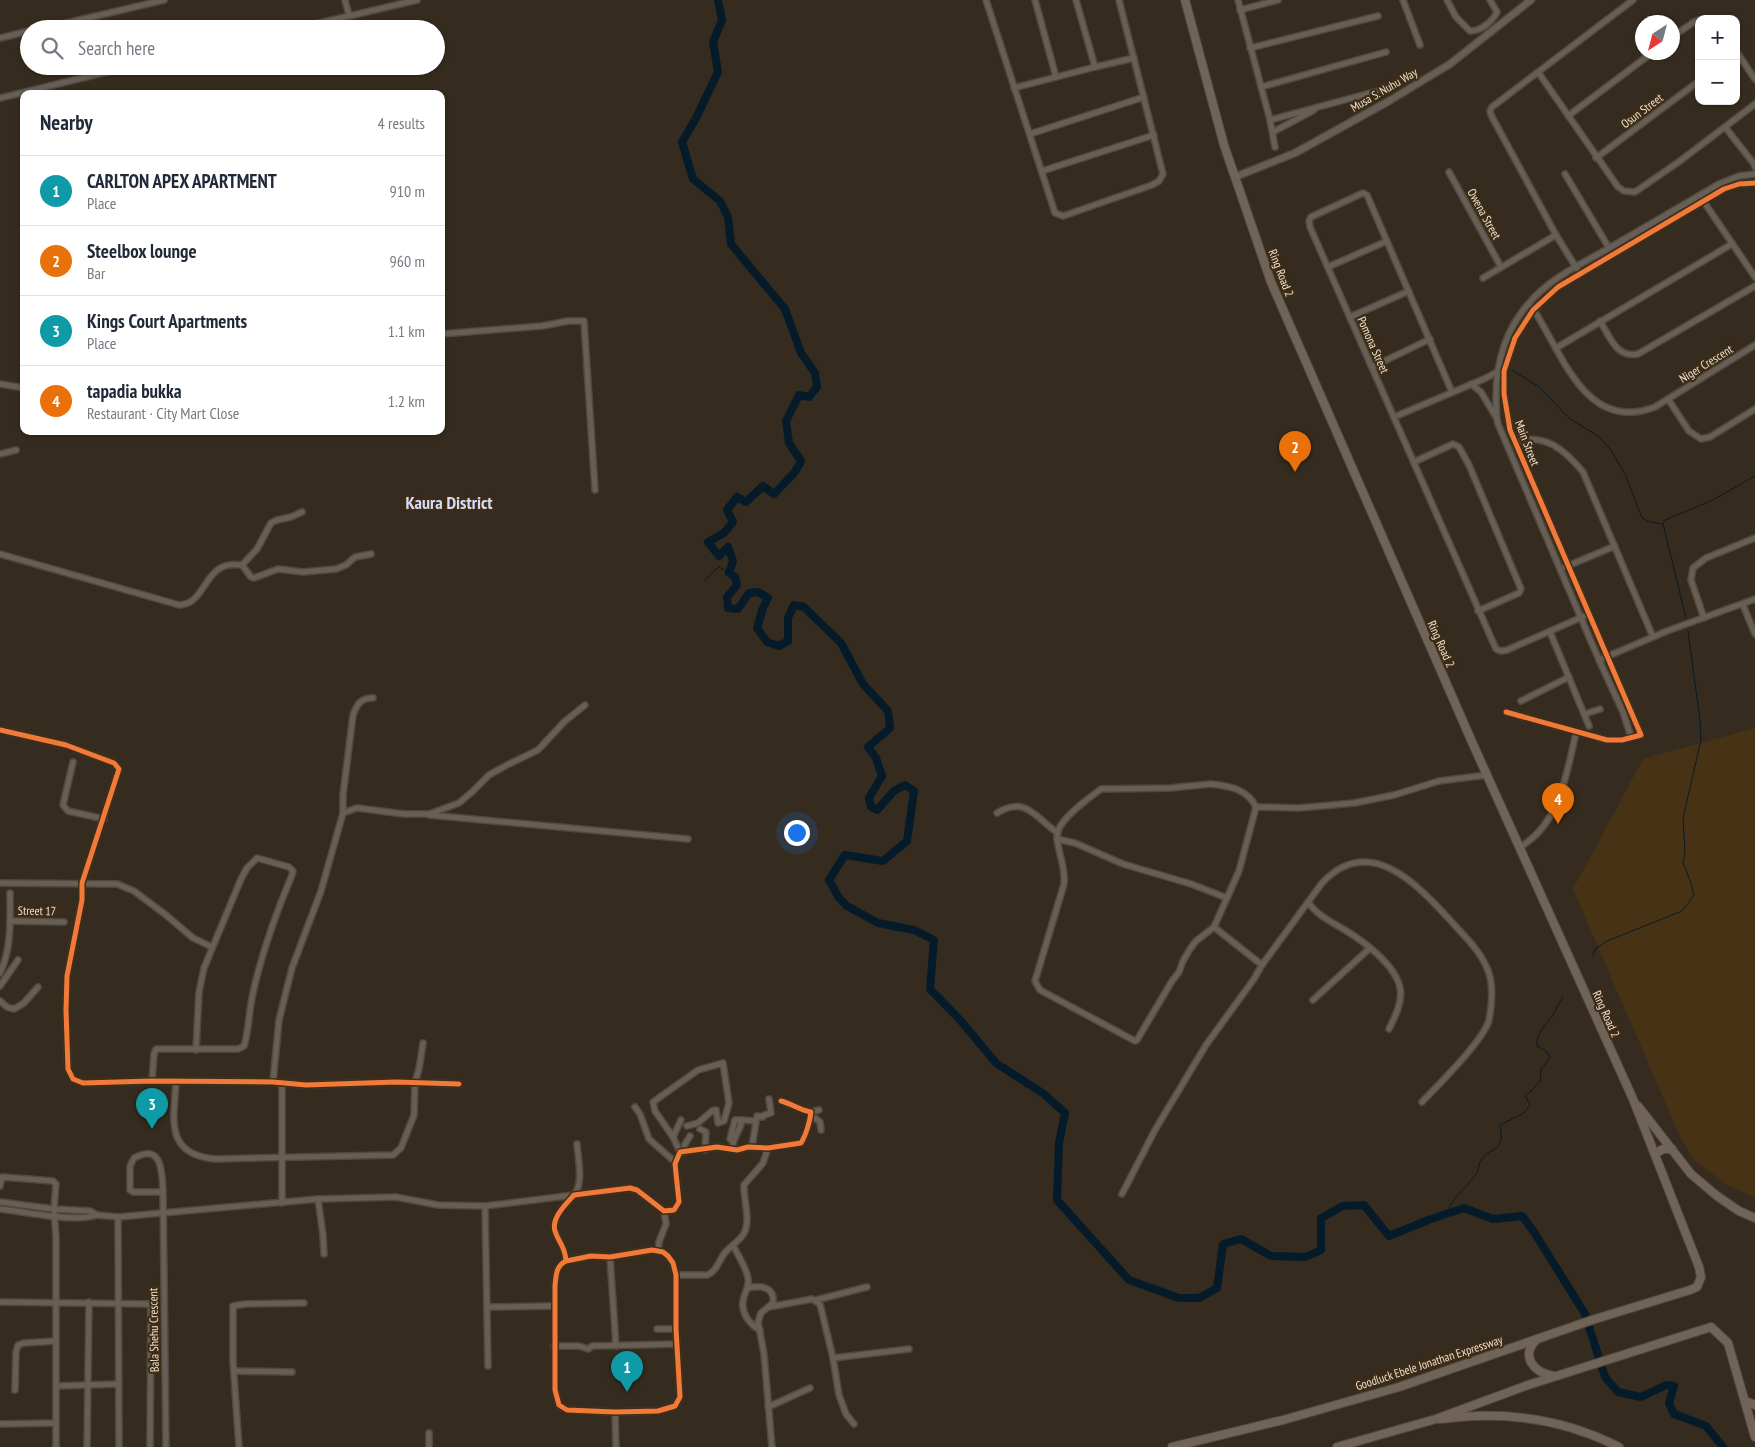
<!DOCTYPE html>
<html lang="en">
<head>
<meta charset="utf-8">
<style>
	body { margin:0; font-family:"PT Sans Narrow",sans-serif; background:#f6f6f7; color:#1f2937 }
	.controls { position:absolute; right:15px; top:15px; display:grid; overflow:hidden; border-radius:10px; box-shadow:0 1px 4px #0004 }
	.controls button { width:45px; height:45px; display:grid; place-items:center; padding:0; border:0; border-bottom:1px solid #e0e1e3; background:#fff; color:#1f2937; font:25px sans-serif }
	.compass { position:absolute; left:1635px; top:15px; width:45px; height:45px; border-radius:50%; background:#fff; box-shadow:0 1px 4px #0004; rotate:216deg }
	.you { position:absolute; left:796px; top:832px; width:18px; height:18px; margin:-12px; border:4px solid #fff; border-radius:50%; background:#1a73e8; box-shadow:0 0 0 8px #1a73e833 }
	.badge { display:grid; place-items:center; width:32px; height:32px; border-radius:50%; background:#ea580c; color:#fff; font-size:16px; font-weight:700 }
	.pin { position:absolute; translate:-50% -41px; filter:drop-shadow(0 1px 2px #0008) }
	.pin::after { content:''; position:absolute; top:26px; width:18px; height:15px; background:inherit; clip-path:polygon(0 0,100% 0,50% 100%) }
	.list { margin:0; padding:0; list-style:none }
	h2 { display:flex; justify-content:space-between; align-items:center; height:65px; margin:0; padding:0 20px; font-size:21px }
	h2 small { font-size:16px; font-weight:400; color:#747a83 }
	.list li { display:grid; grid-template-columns:32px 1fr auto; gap:15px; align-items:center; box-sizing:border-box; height:70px; padding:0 20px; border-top:1px solid #e0e1e3 }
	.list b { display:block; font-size:19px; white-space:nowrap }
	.list p { margin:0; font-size:16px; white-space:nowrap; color:#747a83 }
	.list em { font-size:16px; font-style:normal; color:#747a83 }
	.icon { flex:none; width:28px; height:28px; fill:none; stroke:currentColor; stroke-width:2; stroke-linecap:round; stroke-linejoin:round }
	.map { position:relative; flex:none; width:1755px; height:1447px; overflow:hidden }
	.search { position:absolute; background:#fff; box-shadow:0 1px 4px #0004; left:20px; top:20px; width:425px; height:55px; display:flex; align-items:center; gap:12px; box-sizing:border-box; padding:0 18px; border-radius:28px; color:#747a83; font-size:19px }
	.panel { position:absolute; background:#fff; box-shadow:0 1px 4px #0004; left:20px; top:90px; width:425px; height:345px; border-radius:10px }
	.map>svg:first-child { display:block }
	.built { fill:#473216 }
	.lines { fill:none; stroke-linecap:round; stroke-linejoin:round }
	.stream { stroke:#051b29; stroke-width:1 }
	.river { stroke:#051b29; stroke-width:8 }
	.minor-casing { stroke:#52493e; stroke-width:8 }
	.tertiary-casing { stroke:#52493e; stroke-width:9 }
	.primary-casing { stroke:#52493e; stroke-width:10 }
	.minor { stroke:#675f55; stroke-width:5 }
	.tertiary { stroke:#675f55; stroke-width:6 }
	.primary { stroke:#706459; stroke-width:8 }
	.cycleway-casing { stroke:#3e2c15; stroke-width:8 }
	.cycleway { stroke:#f17a3a; stroke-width:5 }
	.labels { text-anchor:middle; stroke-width:4.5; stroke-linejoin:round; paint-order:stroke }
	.street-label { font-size:12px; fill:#ece0d3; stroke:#3e2c15 }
	.district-label { font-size:18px; font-weight:bold; fill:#d2ddf9; stroke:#3e2c15 }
</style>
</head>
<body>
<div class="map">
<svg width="1755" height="1447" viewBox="0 0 1755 1447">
	<rect width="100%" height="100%" fill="#352b1e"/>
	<path class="built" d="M1755,728v469l-28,-12 -33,-25 -16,-28 -105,-243 70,-130z"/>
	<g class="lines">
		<g class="stream">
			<path d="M1512,370l27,17 30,31 29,18 12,13 15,25 17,44 8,4 13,2"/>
			<path d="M1663,523l2,-3 46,-19 44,-25"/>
			<path d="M1663,524l23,94"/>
			<path d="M705,580l14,-13 10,6"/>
			<path d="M1593,956l2,-7 12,-8 75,-30 8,-10 4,-7 -4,-14 -7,-17 2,-10 -2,-35 18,-78 -1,-20 -12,-89"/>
			<path d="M1446,1214c3,-6 6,-12 10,-17 7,-8 15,-15 21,-24 2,-3 1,-7 3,-11 9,-17 26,-7 20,-37l24,-12 6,-8 -5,-10 5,-3 10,-10 1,-13 9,-11 -4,-7 -9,-5c-2,-12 10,-22 16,-31 4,-6 5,-12 10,-18"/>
		</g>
		<path class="river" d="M718,0l4,20 -9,22 5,30 -22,46 -14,24 11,37 27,22 8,16 3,27 54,65 16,44 14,20 2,14 -8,10 -10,-2 -13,26 3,22 12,18 -6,11 -21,22 -11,-8 -17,16 -9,-5 -10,13 6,12 -9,11 -16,9 11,14 9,-9 5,14 -4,12 6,4 2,8 -10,12 1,11 10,1 11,-16 9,-1 10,6 -5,10 -6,20 10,14 12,4 9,-5v-23l6,-13 10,2 37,36 22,41 25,27 2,17 -22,19 8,11 6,18 -13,22 2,9 6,3 17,-19 11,-6 9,6 -7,50 -24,20 -38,-6 -16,25 10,18 8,8 31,17 36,7 20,10 -4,49 32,33 34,41 48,31 21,19 -6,30 -2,57 72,80 50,18h20l18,-10 6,-44 18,-5 30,17 35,1 15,-7v-32l22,-12 21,-1 25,31 42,-17 33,-11 29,11 29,-3 12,16 51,82 20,63 13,15 23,5 25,-12 8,1 -5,17 5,11 32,12 17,21"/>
		<g class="minor-casing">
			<g id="minor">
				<path d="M345,0l4,15"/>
				<path d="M986,0l69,213 8,3 89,-31 7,-4 4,-7 -44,-174"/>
				<path d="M1035,0l21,77"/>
				<path d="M1076,0l19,67 39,-9"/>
				<path d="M1238,0l32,120 5,27"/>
				<path d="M1403,0l17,45"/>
				<path d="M1447,0l9,17 14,14c11,0 22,-9 27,-19l-7,-12"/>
				<path d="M1240,10l38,-10"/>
				<path d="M41,29l123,-29"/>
				<path d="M294,29l123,-29"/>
				<path d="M1672,37l22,-15 5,-2"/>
				<path d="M0,38l29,-7"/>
				<path d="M1250,48l128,-32"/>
				<path d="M1736,51l19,28"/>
				<path d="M1538,72l80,115 6,4 11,1 45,-31 75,-57"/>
				<path d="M1261,87l125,-35"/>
				<path d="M1014,88l81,-21"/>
				<path d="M0,98l131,-32"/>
				<path d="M1568,116l85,-64"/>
				<path d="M1270,120l119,-32"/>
				<path d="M1725,127l29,37 1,3"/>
				<path d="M1273,132l41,-22"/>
				<path d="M1030,134l114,-37"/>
				<path d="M1596,158l103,-77"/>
				<path d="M1042,171l112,-36"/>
				<path d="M1449,172l52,95"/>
				<path d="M1565,174l44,74"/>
				<path d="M1702,199l53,78"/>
				<path d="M1328,267l59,-26"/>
				<path d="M1577,269l-21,-34 -65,-120 -1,-4 2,-4 141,-107"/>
				<path d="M1483,278l73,-43"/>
				<path d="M1532,307c30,45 53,127 123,100l100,-62"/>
				<path d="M1350,317l59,-26"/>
				<path d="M1600,321c10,16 16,37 38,33l117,-68"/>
				<path d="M441,334l101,-8 26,-5h16l11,169"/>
				<path d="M1556,348l176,-104"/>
				<path d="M1372,367l58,-28"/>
				<path d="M0,384l24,4"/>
				<path d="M1471,384l10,8 15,25"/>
				<path d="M1452,392l-85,-197 -4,-2 -52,24 -2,4 1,6 186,422 5,2 6,-1 82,-36"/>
				<path d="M1668,399l21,32 12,8 9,-2 45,-28"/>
				<path d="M1394,417l90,-38 15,-8"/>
				<path d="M1515,442c30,-9 49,7 68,30l70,165"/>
				<path d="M0,454l16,-4"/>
				<path d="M1414,462l39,-18 6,3 10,18 52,124 -2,4 -41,18"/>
				<path d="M0,554l179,51c25,0 26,-38 51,-40 3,-1 8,0 12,0l9,12 3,1 24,-9 25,3 33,-3 10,-4 9,-8 16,-3"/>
				<path d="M242,565l15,-16 14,-26 6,-3 14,-3 11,-5"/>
				<path d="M1565,567l50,-21"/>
				<path d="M1743,605l12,29"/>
				<path d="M1704,618l-13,-38 2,-12 13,-10 49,-20"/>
				<path d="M1550,632l39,94"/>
				<path d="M1599,660l68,-29 88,-32"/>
				<path d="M1521,701l48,-24"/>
				<path d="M1506,712l101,28h15l19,-5 -131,-305 -6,-36v-23l11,-33 18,-28 25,-23 166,-98 15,-5 16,-1"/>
				<path d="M1585,714l15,-5"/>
				<path d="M0,730l66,15 48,18 5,6 -37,114v17l-15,76 -1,34 2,59 5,10 10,4 69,-2 121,1 33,3 90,-3 63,2"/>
				<path d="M1631,737l-8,-25 -24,-52 -101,-236c-2,-8 -2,-18 -2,-26 0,-35 10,-69 33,-95 21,-25 54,-40 82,-56 36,-21 72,-42 108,-63l20,-8 16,-2"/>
				<path d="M73,762l-10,43 5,6 36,8"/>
				<path d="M1211,784c19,2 36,5 45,23l-17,64 -25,56 -18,14 -6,8 -7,12 -4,11 -7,9 -35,59 -2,1 -95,-51 -5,-9 29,-97c2,-17 -6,-30 -7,-47 -1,-16 32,-39 44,-48l69,-1z"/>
				<path d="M1256,807l43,1 55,-5 40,-8 45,-14 48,-6"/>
				<path d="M343,813l14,-5 47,6h25l30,-11 13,-11 17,-17 18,-10 31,-15 26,-28 21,-17"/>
				<path d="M997,813c30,-18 39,6 61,20"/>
				<path d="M429,815l259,24"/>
				<path d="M1057,839l18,4 48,21 68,20 36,14"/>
				<path d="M1520,847c41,-24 46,-73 56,-114"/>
				<path d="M0,883l117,1 17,7 32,24 27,23 19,9"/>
				<path d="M1308,902c9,13 23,20 37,28 18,11 51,35 55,58 3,13 -5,29 -11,41"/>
				<path d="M10,921l54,1"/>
				<path d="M1214,927l48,38"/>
				<path d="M0,973c12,-25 10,-53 10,-80"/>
				<path d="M0,986l18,-26"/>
				<path d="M1313,1000l57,-52"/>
				<path d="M0,1001l7,6 7,2 10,-6 14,-16"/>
				<path d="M152,1081l2,-27 2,-5h82l6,-3c5,-15 5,-37 9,-53 9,-41 23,-80 39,-118l1,-4 -4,-4 -32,-9 -10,10 -6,11 -37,89 -5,24 -3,58"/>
				<path d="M176,1082c-2,37 -12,72 39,77l178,-4 8,-7 13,-33 1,-33 4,-13 4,-26"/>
				<path d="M273,1082l6,-62 13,-52 29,-77 22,-78v-18l10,-80c4,-11 8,-17 20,-17"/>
				<path d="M282,1083v120"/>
				<path d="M635,1107l5,7 9,25 26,23"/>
				<path d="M811,1112l8,-2"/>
				<path d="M811,1115l9,7 1,8"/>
				<path d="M700,1129l6,3 -1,18"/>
				<path d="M673,1137l8,-17"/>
				<path d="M732,1141l-2,-2 5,-19h7"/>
				<path d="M752,1147l5,-31 6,1 1,-2 7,-2 -2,-14"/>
				<path d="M733,1148c-1,-10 7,-16 9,-28l14,1"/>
				<path d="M680,1152l-7,-15 -18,-26 -2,-9 45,-32 25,-7 6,40 -5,18 -6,2 -2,-13 -4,1 -14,12 -11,3"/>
				<path d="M684,1152l1,-8 5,-8"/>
				<path d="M0,1186l2,-9 51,4 3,3 -2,25 2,28v210"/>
				<path d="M163,1192h-30l-3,-2v-24l4,-8c29,-16 28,16 29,34l3,255"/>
				<path d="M1122,1194l33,-64 51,-85 48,-66 8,-14 60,-82c47,-50 94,0 128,37 13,15 29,29 37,48 7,15 5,36 2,52 -5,20 -51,65 -67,82"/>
				<path d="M318,1199l5,36 1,19"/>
				<path d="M0,1202l54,7 36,2 7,4 21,2 200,-18 78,-2 42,8 47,1 89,-11c10,-12 4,-36 3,-51"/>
				<path d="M485,1206l3,160"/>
				<path d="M0,1209c25,3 75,14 97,6"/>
				<path d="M118,1217l1,230"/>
				<path d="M733,1245c4,9 14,24 15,33 2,9 -4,15 -5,23 -2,12 7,24 17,29"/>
				<path d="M658,1250l1,-8 7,-18 -2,-13"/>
				<path d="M610,1257l6,89"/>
				<path d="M566,1261l25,-5 19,1 42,-7 11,2 5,4 5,7 3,12v54l4,68 -5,9 -17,5 -43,1 -48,-2 -8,-5 -4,-15v-104c1,-11 1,-20 11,-25 -1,-16 -7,-17 -11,-30 -4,-13 11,-27 19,-36l56,-7 7,2 27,21 10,-1 5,-8 -4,-38 5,-12 37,-5 20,3 11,-3 20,1 33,-5c5,-8 9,-22 10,-31 -11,-2 -19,-8 -30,-11"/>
				<path d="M676,1275h31c10,-4 11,-13 17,-21 5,-7 14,-12 19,-19 9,-14 0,-35 1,-50l19,-22 5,-15"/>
				<path d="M748,1288c13,-3 27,-1 25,15l-12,10 -3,9 6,32 8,93"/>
				<path d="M816,1300l51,-13"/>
				<path d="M0,1302l149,2 2,2 -1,141"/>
				<path d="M488,1307l66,-1"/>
				<path d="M769,1307l43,-8 8,5 13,54 6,37 7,19 8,10"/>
				<path d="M657,1329h19"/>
				<path d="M554,1346h25l9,3 4,-3 85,-2"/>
				<path d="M833,1358l76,-9"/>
				<path d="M234,1371l58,1"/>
				<path d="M57,1386l62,-2"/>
				<path d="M15,1390l1,-38 2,-7 6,-2 32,-2"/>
				<path d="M768,1407l42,-19"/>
				<path d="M615,1412l1,35"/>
				<path d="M0,1424l56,-1"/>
				<path d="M429,1433v14"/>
				<path d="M87,1447l2,-145"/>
				<path d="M239,1447l-6,-85v-56l12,-2 59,-1"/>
			</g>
		</g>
		<g class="tertiary-casing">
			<path id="tertiary" d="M1235,177l60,-24 94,-52 61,-37 81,-64"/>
		</g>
		<g class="primary-casing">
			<g id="primary">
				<path d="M1638,1106l53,68 26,22 22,15 16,7"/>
				<path d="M1655,1154l8,-5h9"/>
				<path d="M1537,1339c-17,17 -4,33 16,37"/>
				<path d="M1745,1401l10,4"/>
				<path d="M1440,1419c12,-1 24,-3 35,-3 51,-2 99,8 144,31"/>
				<path d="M1172,1447l111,-27 116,-33 193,-67 98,-30 7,-3 4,-10 -2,-10 -66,-168 -161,-357 -201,-460 -47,-137 -39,-145"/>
				<path d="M1337,1447l99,-28 92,-34 183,-58 17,16 27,94"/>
			</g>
		</g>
		<use href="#minor" class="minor"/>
		<use href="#tertiary" class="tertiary"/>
		<use href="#primary" class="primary"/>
		<g class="cycleway-casing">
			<g id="cycleway">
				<path d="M1506,712l101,28h15l19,-5 -131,-305 -6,-36v-23l11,-33 18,-28 25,-23 166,-98 15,-5 16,-1"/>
				<path d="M0,730l66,15 48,18 5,6 -37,114v17l-15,76 -1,34 2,59 5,10 10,4 69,-2 121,1 33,3 90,-3 63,2"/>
				<path d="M566,1261l25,-5 19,1 42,-7 11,2 5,4 5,7 3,12v54l4,68 -5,9 -17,5 -43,1 -48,-2 -8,-5 -4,-15v-104c1,-11 1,-20 11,-25 -1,-16 -7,-17 -11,-30 -4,-13 11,-27 19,-36l56,-7 7,2 27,21 10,-1 5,-8 -4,-38 5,-12 37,-5 20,3 11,-3 20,1 33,-5c5,-8 9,-22 10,-31 -11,-2 -19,-8 -30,-11"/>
			</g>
		</g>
		<use href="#cycleway" class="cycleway"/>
	</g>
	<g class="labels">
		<g class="street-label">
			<text transform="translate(1384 90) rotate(-30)" y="4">Musa S. Nuhu Way</text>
			<text transform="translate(1642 111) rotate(-37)" y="4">Osun Street</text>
			<text transform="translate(1484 214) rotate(61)" y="4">Owena Street</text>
			<text transform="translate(1281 273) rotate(69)" y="4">Ring Road 2</text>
			<text transform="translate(1373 345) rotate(66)" y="4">Pomona Street</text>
			<text transform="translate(1706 364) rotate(-32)" y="4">Niger Crescent</text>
			<text transform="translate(1527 443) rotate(69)" y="4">Main Street</text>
			<text transform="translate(1441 644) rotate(66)" y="4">Ring Road 2</text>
			<text transform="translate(37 911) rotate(1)" y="4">Street 17</text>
			<text transform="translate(1606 1014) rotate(66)" y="4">Ring Road 2</text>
			<text transform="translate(154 1330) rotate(-91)" y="4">Bala Shehu Crescent</text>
			<text transform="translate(1429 1363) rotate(-18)" y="4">Goodluck Ebele Jonathan Expressway</text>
		</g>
		<g class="district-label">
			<text x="449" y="509">Kaura District</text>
		</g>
	</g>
</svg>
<div class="controls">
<button>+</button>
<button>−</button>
</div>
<svg class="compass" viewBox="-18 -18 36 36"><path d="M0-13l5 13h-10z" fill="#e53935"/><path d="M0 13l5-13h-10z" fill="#747a83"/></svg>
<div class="you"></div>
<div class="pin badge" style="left:627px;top:1392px;background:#0f9aa8">1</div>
<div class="pin badge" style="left:1295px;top:472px;background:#e8710a">2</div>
<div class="pin badge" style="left:152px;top:1129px;background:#0f9aa8">3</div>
<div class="pin badge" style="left:1558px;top:824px;background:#e8710a">4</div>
<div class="search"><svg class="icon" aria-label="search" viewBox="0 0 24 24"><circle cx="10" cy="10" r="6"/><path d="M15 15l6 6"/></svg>Search here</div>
<section class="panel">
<h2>Nearby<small>4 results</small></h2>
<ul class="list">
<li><span class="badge" style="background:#0f9aa8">1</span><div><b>CARLTON APEX APARTMENT</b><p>Place</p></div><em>910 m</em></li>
<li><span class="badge" style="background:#e8710a">2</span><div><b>Steelbox lounge</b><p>Bar</p></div><em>960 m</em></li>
<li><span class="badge" style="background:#0f9aa8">3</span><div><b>Kings Court Apartments</b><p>Place</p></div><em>1.1 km</em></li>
<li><span class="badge" style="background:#e8710a">4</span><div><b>tapadia bukka</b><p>Restaurant · City Mart Close</p></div><em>1.2 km</em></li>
</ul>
</section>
</div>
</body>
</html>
